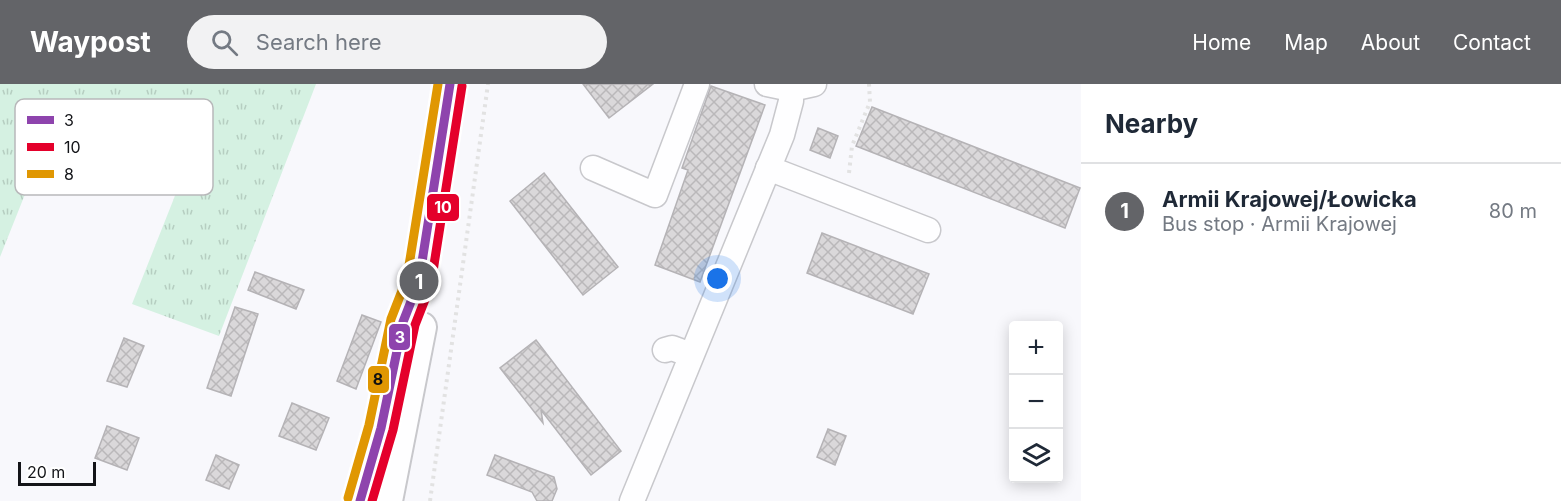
<!DOCTYPE html>
<html lang="en">
<head>
<meta charset="utf-8">
<style>
	body { margin:0; font-family:Inter,sans-serif; background:#f2f2f3; color:#1f2937 }
	.controls { position:absolute; right:18px; bottom:18px; display:grid; overflow:hidden; border-radius:6px; box-shadow:0 3px 15px #0003 }
	.controls button { width:54px; height:54px; display:grid; place-items:center; padding:0; border:0; border-bottom:2px solid #e0e1e3; background:#fff; color:#1f2937; font:30px sans-serif }
	.scale { position:absolute; left:18px; bottom:15px; width:78px; box-sizing:border-box; padding-left:6px; border:3px solid #131418; border-top:0; font-size:16px; line-height:21px; white-space:nowrap; color:#131418; -webkit-text-stroke:4px #fff; paint-order:stroke }
	.you { position:absolute; left:718px; top:195px; width:21px; height:21px; margin:-15px; border:4px solid #fff; border-radius:50%; background:#1a73e8; box-shadow:0 0 0 9px #1a73e833 }
	.badge { display:grid; place-items:center; width:39px; height:39px; border-radius:50%; background:#636468; color:#fff; font-size:20px; font-weight:700 }
	.pin { position:absolute; translate:-50% -50%; border:3px solid #fff; box-shadow:0 2px 6px #0006 }
	.list { margin:0; padding:0; list-style:none }
	h2 { display:flex; justify-content:space-between; align-items:center; height:78px; margin:0; padding:0 24px; font-size:26px }
	h2 small { font-size:20px; font-weight:400; color:#747a83 }
	.list li { display:grid; grid-template-columns:39px 1fr auto; gap:18px; align-items:center; box-sizing:border-box; height:96px; padding:0 24px; border-top:2px solid #e0e1e3 }
	.list b { display:block; font-size:22px; white-space:nowrap }
	.list p { margin:0; font-size:20px; white-space:nowrap; color:#747a83 }
	.list em { font-size:20px; font-style:normal; color:#747a83 }
	.icon { flex:none; width:33px; height:33px; fill:none; stroke:currentColor; stroke-width:2; stroke-linecap:round; stroke-linejoin:round }
	.map { position:relative; flex:none; width:1081px; height:417px; overflow:hidden }
	header { display:flex; align-items:center; gap:36px; box-sizing:border-box; height:84px; padding:0 30px; background:#636468; color:#fff }
	header strong { font-size:28px }
	nav { display:flex; gap:33px; margin-inline-start:auto; font-size:21px }
	.search { width:420px; height:54px; background:#f2f2f3; display:flex; align-items:center; gap:15px; box-sizing:border-box; padding:0 21px; border-radius:33px; color:#747a83; font-size:22px }
	main { display:flex }
	aside { flex:1; background:#fff }
	.map>svg:first-child { display:block }
	.grass { fill:url(#grass-tufts) }
	.building { fill:url(#building-cross-hatch); stroke:#b5b3b6; stroke-width:1.5 }
	.lines { fill:none; stroke-linecap:round; stroke-linejoin:round }
	.minor-casing { stroke:#c8c8cc; stroke-width:27 }
	.tertiary-casing { stroke:#c8c8cc; stroke-width:32 }
	.path { stroke:#e2e2e2; stroke-width:4; stroke-dasharray:3 4.5; stroke-linecap:butt }
	.minor { stroke:#fefeff; stroke-width:24 }
	.tertiary { stroke:#fefeff; stroke-width:28 }
	.bus-1-casing { stroke:#fff; stroke-width:14 }
	.bus-2-casing { stroke:#fff; stroke-width:14 }
	.bus-3-casing { stroke:#fff; stroke-width:14 }
	.bus-1 { stroke:#8e44ad; stroke-width:9 }
	.bus-2 { stroke:#e4002b; stroke-width:9 }
	.bus-3 { stroke:#e09702; stroke-width:9 }
	.key { fill:#fff; stroke:#b8b8ba; stroke-width:1.5 }
	.key-label { font-size:16px; fill:#131418 }
	.line-badge { stroke:#fff; stroke-width:2 }
	.badge-label { font-size:16px; text-anchor:middle; font-weight:bold; fill:#fff }
	.pale-badge-label { font-size:16px; text-anchor:middle; font-weight:bold; fill:#111 }
</style>
</head>
<body>
<header>
<strong>Waypost</strong>
<div class="search"><svg class="icon" aria-label="search" viewBox="0 0 24 24"><circle cx="10" cy="10" r="6"/><path d="M15 15l6 6"/></svg>Search here</div>
<nav><a>Home</a><a>Map</a><a>About</a><a>Contact</a></nav>
</header>
<main>
<div class="map">
<svg width="1081" height="417" viewBox="0 0 1081 417">
	<defs>
		<pattern id="grass-tufts" width="24" height="20" patternUnits="userSpaceOnUse" patternTransform="scale(1.5)"><rect width="24" height="20" fill="#d5f1e2"/><path d="M3 7l-1-3M5 7V3M7 7l1-3M15 17l-1-3M17 17v-4M19 17l1-3" fill="none" stroke="#b6cec1"/></pattern>
		<pattern id="building-cross-hatch" width="8" height="8" patternUnits="userSpaceOnUse" patternTransform="scale(1.5)"><rect width="8" height="8" fill="#dad8da"/><path d="M0 0l8 8M0 8l8-8" fill="none" stroke="#bab8ba"/></pattern>
	</defs>
	<rect width="100%" height="100%" fill="#f8f8fc"/>
	<path class="grass" d="M0,0h316l-97,252 -87,-32 56,-141 -127,-59 -61,153z"/>
	<g class="building">
		<path d="M583,0h70l-44,34z"/>
		<path d="M711,2l54,19 -65,177 -45,-17 33,-95 -6,-2z"/>
		<path d="M872,23l208,81 -15,40 -209,-82z"/>
		<path d="M818,44l20,8 -8,22 -20,-8z"/>
		<path d="M544,89l74,94 -35,28 -73,-94z"/>
		<path d="M822,149l107,41 -16,40 -106,-41z"/>
		<path d="M255,188l49,18 -8,19 -48,-19z"/>
		<path d="M235,223l23,7 -27,82 -24,-8z"/>
		<path d="M362,231l19,7 -25,67 -19,-8z"/>
		<path d="M124,254l20,8 -17,41 -20,-6z"/>
		<path d="M536,256l85,111 -30,24 -50,-65 2,13 -43,-55z"/>
		<path d="M292,319l37,15 -13,32 -37,-14z"/>
		<path d="M107,342l32,12 -12,32 -32,-12z"/>
		<path d="M828,345l18,7 -11,29 -18,-8z"/>
		<path d="M216,371l23,10 -10,24 -23,-9z"/>
		<path d="M495,371l59,22 3,12 -5,12h-15l-5,-9 -45,-17z"/>
	</g>
	<g class="lines">
		<g class="minor-casing">
			<g id="minor">
				<path d="M767,0l24,5 23,-5"/>
				<path d="M593,84l62,27 42,-111"/>
				<path d="M768,84l160,62"/>
				<path d="M665,266l7,-2 19,7"/>
				<path d="M632,417l150,-366 9,-34v-12"/>
			</g>
		</g>
		<g class="tertiary-casing">
			<g id="tertiary">
				<path d="M360,417l21,-73 22,-106 16,-41 31,-197"/>
				<path d="M388,417l34,-174"/>
			</g>
		</g>
		<g class="path">
			<path d="M849,89l3,-27 18,-44 -1,-18"/>
			<path d="M430,417l58,-417"/>
		</g>
		<use href="#minor" class="minor"/>
		<use href="#tertiary" class="tertiary"/>
		<g class="bus-1-casing">
			<path id="bus-1" d="M360,417l21,-73 22,-106 16,-41 31,-197"/>
		</g>
		<g class="bus-2-casing">
			<path id="bus-2" d="M372,417l21,-71 22,-105 16,-41 31,-198"/>
		</g>
		<g class="bus-3-casing">
			<path id="bus-3" d="M348,414l21,-73 22,-106 16,-41 31,-194"/>
		</g>
		<use href="#bus-1" class="bus-1"/>
		<use href="#bus-2" class="bus-2"/>
		<use href="#bus-3" class="bus-3"/>
	</g>
	<rect x="15" y="15" width="198" height="96" rx="9" class="key"/>
	<rect x="27" y="32" width="27" height="8" fill="#8e44ad"/>
	<rect x="27" y="59" width="27" height="8" fill="#e4002b"/>
	<rect x="27" y="86" width="27" height="8" fill="#e09702"/>
	<g class="key-label">
		<text x="64" y="42">3</text>
		<text x="64" y="69">10</text>
		<text x="64" y="96">8</text>
	</g>
	<g class="line-badge">
		<rect x="426" y="109" width="34" height="29" rx="6" fill="#e4002b"/>
		<rect x="388" y="239" width="23" height="28" rx="6" fill="#8e44ad"/>
		<rect x="367" y="281" width="23" height="29" rx="6" fill="#e09702"/>
	</g>
	<g class="badge-label">
		<text x="443" y="129">10</text>
		<text x="400" y="259">3</text>
	</g>
	<g class="pale-badge-label">
		<text x="378" y="301">8</text>
	</g>
</svg>
<div class="controls">
<button>+</button>
<button>−</button>
<button><svg class="icon" aria-label="layers" viewBox="0 0 24 24"><path d="M12 4l9 5-9 5-9-5zM3 14l9 5 9-5"/></svg></button>
</div>
<div class="scale">20 m</div>
<div class="you"></div>
<div class="pin badge" style="left:419px;top:197px">1</div>
</div>
<aside>
<h2>Nearby<small></small></h2>
<ul class="list">
<li><span class="badge">1</span><div><b>Armii Krajowej/Łowicka</b><p>Bus stop · Armii Krajowej</p></div><em>80 m</em></li>
</ul>
</aside>
</main>
</body>
</html>
